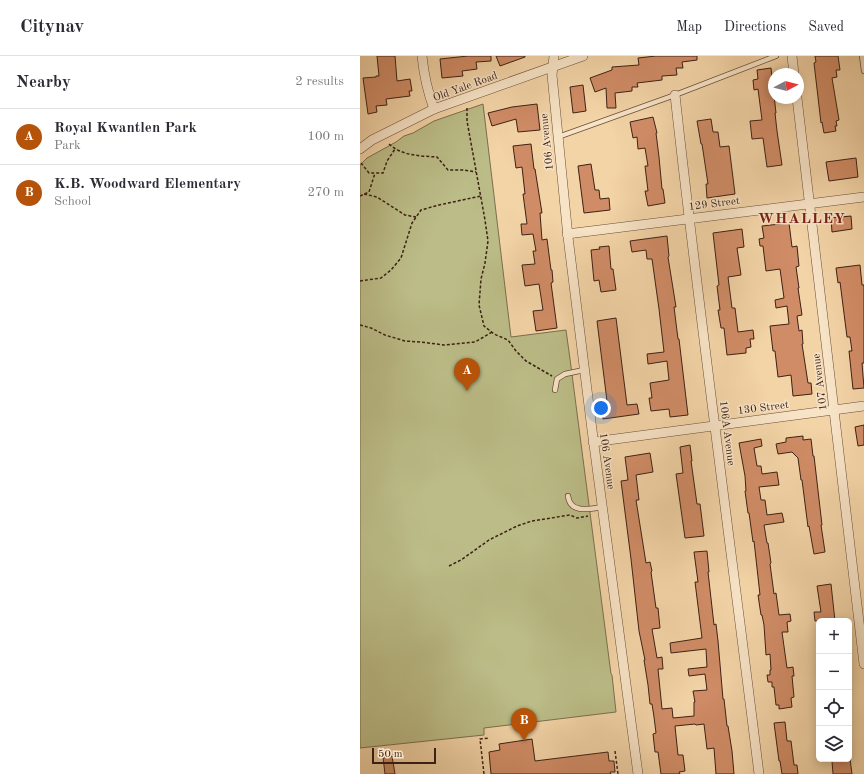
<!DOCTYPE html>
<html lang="en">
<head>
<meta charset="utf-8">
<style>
	body { margin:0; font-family:"Old Standard TT",serif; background:#f2f2f3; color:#2b2b33 }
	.controls { position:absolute; right:12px; bottom:12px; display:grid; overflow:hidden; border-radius:6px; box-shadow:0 2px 10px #0003 }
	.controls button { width:36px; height:36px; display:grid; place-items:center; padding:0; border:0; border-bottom:1px solid #e1e1e2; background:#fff; color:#2b2b33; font:20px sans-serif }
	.compass { position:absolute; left:408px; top:12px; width:36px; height:36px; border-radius:50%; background:#fff; box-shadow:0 2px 10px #0003; rotate:83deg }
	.scale { position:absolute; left:12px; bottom:10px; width:64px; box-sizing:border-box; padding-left:4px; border:2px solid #3d2114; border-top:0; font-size:11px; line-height:14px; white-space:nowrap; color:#3d2114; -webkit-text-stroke:3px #f7e3c6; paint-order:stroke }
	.you { position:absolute; left:241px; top:352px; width:14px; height:14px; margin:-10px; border:3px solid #fff; border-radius:50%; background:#1a73e8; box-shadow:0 0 0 6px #1a73e833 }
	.badge { display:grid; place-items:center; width:26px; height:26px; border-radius:50%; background:#b45309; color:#fff; font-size:13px; font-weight:700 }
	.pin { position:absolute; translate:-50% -33px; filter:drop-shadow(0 1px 2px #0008) }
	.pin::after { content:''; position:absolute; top:21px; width:14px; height:12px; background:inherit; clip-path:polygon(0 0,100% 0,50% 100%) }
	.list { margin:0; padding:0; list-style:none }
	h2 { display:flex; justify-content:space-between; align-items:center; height:52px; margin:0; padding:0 16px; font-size:17px }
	h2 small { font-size:13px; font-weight:400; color:#7c7c81 }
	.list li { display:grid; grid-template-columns:26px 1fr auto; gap:12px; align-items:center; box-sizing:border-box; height:56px; padding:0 16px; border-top:1px solid #e1e1e2 }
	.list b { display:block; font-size:15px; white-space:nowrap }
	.list p { margin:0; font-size:13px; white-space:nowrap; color:#7c7c81 }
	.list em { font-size:13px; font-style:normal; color:#7c7c81 }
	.icon { flex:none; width:22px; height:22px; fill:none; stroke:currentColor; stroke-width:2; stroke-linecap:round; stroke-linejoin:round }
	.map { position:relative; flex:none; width:504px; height:718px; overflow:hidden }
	header { display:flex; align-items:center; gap:24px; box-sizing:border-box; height:56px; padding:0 20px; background:#fff; border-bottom:1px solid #e1e1e2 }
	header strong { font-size:19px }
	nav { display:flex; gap:22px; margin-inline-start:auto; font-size:14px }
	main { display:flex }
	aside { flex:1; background:#fff }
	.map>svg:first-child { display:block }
	.green { fill:#bbbc87; stroke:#7c6e4e }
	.building { fill:#d08c66; stroke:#3d2114 }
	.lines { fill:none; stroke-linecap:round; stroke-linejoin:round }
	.lane-casing { stroke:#6a4e39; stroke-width:6 }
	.street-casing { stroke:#6a4e39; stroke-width:10 }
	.path { stroke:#3d2114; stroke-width:1.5; stroke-dasharray:3 2; stroke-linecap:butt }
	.lane { stroke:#f7e3c6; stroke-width:4.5 }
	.street { stroke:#f7e3c6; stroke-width:9 }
	.labels { text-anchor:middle; stroke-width:3; stroke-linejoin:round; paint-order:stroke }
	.street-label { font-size:11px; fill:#3d2114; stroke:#f7e3c6 }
	.district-label { font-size:15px; font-weight:bold; letter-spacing:1px; fill:#7a1f14; stroke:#f7e3c6 }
</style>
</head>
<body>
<header>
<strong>Citynav</strong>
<nav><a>Map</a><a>Directions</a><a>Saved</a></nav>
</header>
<main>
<aside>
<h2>Nearby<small>2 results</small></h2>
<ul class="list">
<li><span class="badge">A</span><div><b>Royal Kwantlen Park</b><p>Park</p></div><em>100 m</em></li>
<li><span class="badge">B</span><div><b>K.B. Woodward Elementary</b><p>School</p></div><em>270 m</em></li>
</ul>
</aside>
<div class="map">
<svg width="504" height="718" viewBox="0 0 504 718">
	<rect width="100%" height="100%" fill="#f3d4a7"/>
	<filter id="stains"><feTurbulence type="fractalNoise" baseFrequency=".005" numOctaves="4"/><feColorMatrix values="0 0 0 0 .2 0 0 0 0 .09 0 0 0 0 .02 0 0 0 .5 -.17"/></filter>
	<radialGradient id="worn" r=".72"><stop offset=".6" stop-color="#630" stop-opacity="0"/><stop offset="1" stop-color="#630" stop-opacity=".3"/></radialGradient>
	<path class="green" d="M123,48l28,233 55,-7 4,29 41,315 1,1 4,37 -132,16v7l-124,13v-583l7,-7 29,-16 8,-6 9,-3 21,-12z"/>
	<g class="building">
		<path d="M17,0h18l2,25 13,-2 2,12h-3l1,5 -24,3 1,6 -11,1 1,6 -9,2 -5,-36 13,-1v-1h3z"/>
		<path d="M108,0h23v5l-15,1 1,7 -15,2 1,5 -21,2 -2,-19z"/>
		<path d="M136,0h29v1l-25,9z"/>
		<path d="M296,0h41v4l-15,2 1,6h-7l1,7 -15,1v4l-25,3 1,4h-6v4l-17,2 1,15h-9l-1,-20 -11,4 -5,-14 22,-8v-3l27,-2 -1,-7z"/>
		<path d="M455,0h23l2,14h-4l1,7 -5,1 7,42 -3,1 1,5h-2l1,5 -12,2 -2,-11 -1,1 -7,-60 2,-1z"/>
		<path d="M411,12l5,45h-1l2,18 5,34 -15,2 -4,-29 -11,1 -2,-18 12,-1 -4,-31 -4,1 -1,-10 5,-1 -1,-9z"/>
		<path d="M223,29l3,26 -13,2 -3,-26z"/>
		<path d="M177,48l3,26 -22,2 -2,-13 -24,7 -4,-13 24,-6z"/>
		<path d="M293,61l4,16h-1l3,24 3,32h1l2,14 -17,3 -3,-15h3l-3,-25h3l-3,-18 -7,1 -1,-12 -4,1 -3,-16z"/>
		<path d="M351,63l2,13h5l2,15 9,-1 6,48 -28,4 -1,-14h2l-6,-40h-1l-4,-23z"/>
		<path d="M171,88l3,25h1l7,44h-2l2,27 5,-1 4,31h1l1,12 -2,1 6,45 -21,3 -3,-20 10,-1 -4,-26 -14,2 -3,-21 13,-1 -2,-13h3l-3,-17 -11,1 -1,-11h6l-4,-30h2l-3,-27 -6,1 -3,-22z"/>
		<path d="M496,102l2,19 -29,4 -3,-19z"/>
		<path d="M231,108l4,26h4l1,9 9,-1 1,12 -26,3 -6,-47z"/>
		<path d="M491,160l1,13 -20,3 -1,-14z"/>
		<path d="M429,167l3,24 5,-1 2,20 -3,1 3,21h-1l4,27 -5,1 2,15 3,-1 1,14h-1l6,39h3l1,11 -19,2 -2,-21 -13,2 -3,-26h-2l-3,-25 19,-2 -2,-18 -11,2 -1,-8 9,-2 -4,-29 -14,2 -3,-25h-3l-1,-7 5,-1 -2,-12z"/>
		<path d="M382,173l2,18 -7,1 4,27 -13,2 4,31h3l3,24 15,-2 1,9h-4l1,8 -5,1v5l-19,2 -3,-27h-3l-3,-18h2l-3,-24 2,-1 -6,-52z"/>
		<path d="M307,180l2,20 -1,1 8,50h-2l4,32h1l9,76 -18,2 -1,-8 -18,2 -2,-13h3l-2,-15 19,-3 -2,-19 -19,3 -1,-10 17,-2 -5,-43 -7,-50h-5l-1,-9 -14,2 -2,-11z"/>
		<path d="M249,190l2,23h2l3,21 -15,2 -2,-12 -5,1 -3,-31 9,-1 -1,-2z"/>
		<path d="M500,209l2,20h2v78h-2l2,25 -11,1 -4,-38h3l-2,-14h-3l-7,-55 -2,1 -2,-15z"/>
		<path d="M256,262l11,87 10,-1 2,10 -36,5 -1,-9 6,-1 -11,-88z"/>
		<path d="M504,369v20l-6,1 -3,-19z"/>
		<path d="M443,380v4l8,-1 2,17h1l8,69h-1l4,27 -11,2 -5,-28 -1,1 -6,-47h-1l-3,-22 -6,-6 -14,2 -2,-10 10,-2v-4z"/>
		<path d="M401,383l1,7 -8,2 3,18h4l1,8 15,-2 2,13 -20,2 2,13h4l2,15 15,-2 2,9 -20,3 3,18h1l3,20 -1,1 4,30 2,-1 3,22 11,-1 1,7 -4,1 1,10h-6l5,36 6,-1 1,9h-2l2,21 -3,1 1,9 -13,2v-4h-3l-2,-18h-2v-5h-4l-1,-7h3v-5h1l-1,-16 -4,1 -2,-30 -2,-10h-1l-3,-20h2l-6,-54 -1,1 -4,-29h-1l-3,-22h1l-1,-15 -6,-33z"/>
		<path d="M330,389l2,16h-1l6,43h3l4,32 -19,2 -9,-64 7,-1 -3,-26z"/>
		<path d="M290,397l3,19 -17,3 3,25h-3l10,63 4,-1 2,9 -1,1 5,36h2l2,20 -8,1 5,29 5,-1 1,12h-5l4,40 10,-1 1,10 21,-2v-14h1l-2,-11 14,-1 -2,-16 -16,2 -1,-7 19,-2 -1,-18 -35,4 -1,-10 32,-5 -7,-56h3l-4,-30 13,-1 2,21h-1l6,53 2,-1 2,17 5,58h1l3,27h1l4,25 2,23h-18l-2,-26 -7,1 -3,-25 -8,1 -1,-1 -20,2 3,29h5l2,16 -6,1 1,2h-19l-3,-22h-3l-2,-18 3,-1 -2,-16 -2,-13h-2l-2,-19 -4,-25h1l-6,-29 -8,-72 -10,-78 7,-1 -3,-23z"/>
		<path d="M471,528l4,37h-20l-1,-9h7l-4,-26z"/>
		<path d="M425,666l2,19h4l3,24h3l1,9h-16l-2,-13h-1l-5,-38z"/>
		<path d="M172,683l3,22 73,-9 1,9h5l1,11h-5l1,2h-120l-2,-22 11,-2 -1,-6z"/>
		<path d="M32,700l3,18h-10l-2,-17z"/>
		<path d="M490,703l2,15h-19l-1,-13z"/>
	</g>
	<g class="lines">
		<g class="lane-casing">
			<g id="lane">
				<path d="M502,0l2,15"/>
				<path d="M198,81l117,-42 101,-39"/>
				<path d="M195,334l2,-11 8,-5 19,-4"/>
				<path d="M208,440c2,18 22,13 34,11"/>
			</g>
		</g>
		<g class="street-casing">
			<g id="street">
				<path d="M62,0c2,20 5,34 12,53"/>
				<path d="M194,0l-2,19 16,162 24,193 46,344"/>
				<path d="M432,0l2,18"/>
				<path d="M315,39c25,227 56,453 84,679"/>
				<path d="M437,42l67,566"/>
				<path d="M0,93l12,-9 62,-31 149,-53"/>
				<path d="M207,178l297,-37"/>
				<path d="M233,386l271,-36"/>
			</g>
		</g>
		<g class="path">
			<path d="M107,52v13l18,99 3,21 -3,22 -4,16 -2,26 5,21 10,8 14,6 8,11 10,10 26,15"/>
			<path d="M29,88c13,12 32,12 48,13l11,13h15l13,2"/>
			<path d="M1,107l8,10h14l4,-12 8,-12"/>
			<path d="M4,138l13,3 28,18 11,2"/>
			<path d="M0,140l9,-4 6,-19"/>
			<path d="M0,225l21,-3 10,-8 10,-12 11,-35 9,-13 18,-5 42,-9"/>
			<path d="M0,269l11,3 14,7 20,6 16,1 23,3 31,-3 7,-4 10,-6"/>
			<path d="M89,510l12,-6 28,-20 28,-14 15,-5 38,-6 7,3 11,-2"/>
			<path d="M255,695l3,23"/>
			<path d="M124,718l-4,-35 9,-1"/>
		</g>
		<use href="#lane" class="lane"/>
		<use href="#street" class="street"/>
	</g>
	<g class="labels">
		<g class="street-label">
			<text transform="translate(105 30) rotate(-20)" y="4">Old Yale Road</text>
			<text transform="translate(186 86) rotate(-96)" y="4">106 Avenue</text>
			<text transform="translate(354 147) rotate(-7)" y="4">129 Street</text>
			<text transform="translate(459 326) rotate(-97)" y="4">107 Avenue</text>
			<text transform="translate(403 351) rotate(-7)" y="4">130 Street</text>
			<text transform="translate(368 377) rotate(83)" y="4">106A Avenue</text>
			<text transform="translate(248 405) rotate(82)" y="4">106 Avenue</text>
		</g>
		<g class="district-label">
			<text x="442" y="167">WHALLEY</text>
		</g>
	</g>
	<rect width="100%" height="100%" filter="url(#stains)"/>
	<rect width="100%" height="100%" fill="url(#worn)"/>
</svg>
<div class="controls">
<button>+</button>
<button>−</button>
<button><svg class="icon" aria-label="locate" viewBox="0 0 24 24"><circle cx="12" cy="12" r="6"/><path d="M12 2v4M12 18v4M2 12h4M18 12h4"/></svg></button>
<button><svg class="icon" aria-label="layers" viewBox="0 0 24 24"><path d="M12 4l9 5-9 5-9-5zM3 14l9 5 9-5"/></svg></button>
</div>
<svg class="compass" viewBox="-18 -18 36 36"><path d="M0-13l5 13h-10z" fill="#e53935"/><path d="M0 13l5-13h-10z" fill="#7c7c81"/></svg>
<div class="scale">50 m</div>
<div class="you"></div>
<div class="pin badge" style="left:107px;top:335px">A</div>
<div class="pin badge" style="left:164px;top:685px">B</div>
</div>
</main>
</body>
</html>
